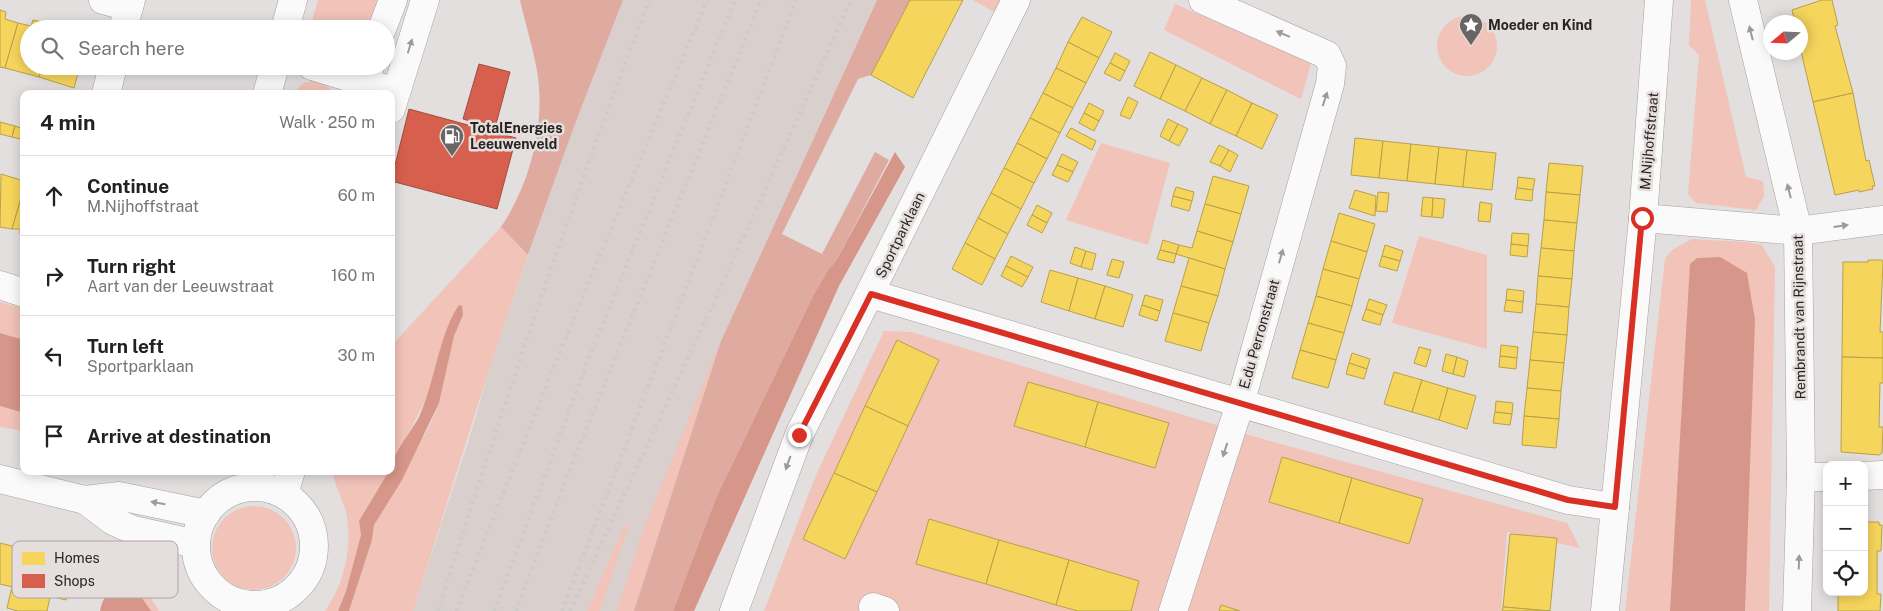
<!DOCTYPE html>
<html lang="en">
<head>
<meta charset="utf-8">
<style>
	body { margin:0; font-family:"Public Sans",sans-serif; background:#f2f2f2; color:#222 }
	.controls { position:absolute; right:15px; bottom:15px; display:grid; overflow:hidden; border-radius:10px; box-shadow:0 2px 12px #0003 }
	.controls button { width:45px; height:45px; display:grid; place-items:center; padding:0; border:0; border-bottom:1px solid #e0e0e0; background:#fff; color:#222; font:25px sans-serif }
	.compass { position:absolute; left:1763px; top:15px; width:45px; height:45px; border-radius:50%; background:#fff; box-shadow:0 2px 12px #0003; rotate:251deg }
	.stop { position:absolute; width:15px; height:15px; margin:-11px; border:4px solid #d93025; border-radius:50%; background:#fff }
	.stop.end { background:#d93025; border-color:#fff; box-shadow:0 1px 5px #0008 }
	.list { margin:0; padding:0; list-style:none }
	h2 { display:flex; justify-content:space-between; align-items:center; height:65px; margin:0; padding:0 20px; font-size:21px }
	h2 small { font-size:16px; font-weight:400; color:#767676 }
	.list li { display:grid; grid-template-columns:32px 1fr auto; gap:15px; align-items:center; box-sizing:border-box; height:80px; padding:0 20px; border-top:1px solid #e0e0e0 }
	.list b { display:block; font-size:19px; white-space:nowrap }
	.list p { margin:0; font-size:16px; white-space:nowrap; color:#767676 }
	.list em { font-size:16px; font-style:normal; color:#767676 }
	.icon { flex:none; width:28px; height:28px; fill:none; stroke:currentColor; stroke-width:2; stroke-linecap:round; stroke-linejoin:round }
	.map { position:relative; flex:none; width:1883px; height:611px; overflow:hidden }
	.search { position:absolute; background:#fff; box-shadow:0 2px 12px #0003; left:20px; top:20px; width:375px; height:55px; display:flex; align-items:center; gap:12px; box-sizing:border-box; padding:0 18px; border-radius:28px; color:#767676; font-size:19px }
	.panel { position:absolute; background:#fff; box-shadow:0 2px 12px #0003; left:20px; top:90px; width:375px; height:385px; border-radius:10px }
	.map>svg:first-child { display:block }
	.built { fill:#d9cfcc }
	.green { fill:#f1c3b9 }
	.forest { fill:#dfaba0 }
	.water { fill:#d69689 }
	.homes { fill:#f6d55c; stroke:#b8a04b }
	.shops { fill:#d6604d; stroke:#a24e41 }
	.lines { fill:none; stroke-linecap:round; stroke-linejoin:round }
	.street-casing { stroke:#a4a1a0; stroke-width:29 }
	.secondary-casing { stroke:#a4a1a0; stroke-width:29 }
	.street { stroke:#fbfafa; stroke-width:28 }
	.secondary { stroke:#fbfafa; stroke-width:28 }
	.rail { stroke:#cccbcb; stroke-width:4; stroke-dasharray:2.5 5; stroke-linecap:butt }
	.oneway { fill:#9c9a9a }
	.route { stroke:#d93025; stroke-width:6 }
	.labels { text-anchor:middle; stroke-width:5; stroke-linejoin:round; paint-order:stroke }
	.poi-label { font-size:14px; font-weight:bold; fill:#272424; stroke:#e5dedc; text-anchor:start }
	.street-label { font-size:14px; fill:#272424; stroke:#e5dedc }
	.key { fill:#e5dedc; stroke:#aca6a5; stroke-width:1 }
	.key-label { font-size:14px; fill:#272424 }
</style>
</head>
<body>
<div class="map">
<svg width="1883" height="611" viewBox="0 0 1883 611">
	<rect width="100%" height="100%" fill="#e3dfde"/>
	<path class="built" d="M623,0h254l-156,341 -87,270h-34l29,-85 -4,-2 -38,87h-174l59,-181 23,-81 80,-225z"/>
	<g class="green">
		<path d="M318,0h64l-9,29h-63z"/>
		<path d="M973,0h30l-7,13z"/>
		<path d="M1691,0h14l41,177 17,4 1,15 -8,14 -60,-7 -8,-9 11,-139 -10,-10z"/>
		<path d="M1175,4l136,59 -10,36 -137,-69z"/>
		<circle cx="1467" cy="46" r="30"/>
		<path d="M312,81l9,1 16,12h-45l11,-11z"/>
		<path d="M1101,143l69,20 -22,82 -82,-25z"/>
		<path d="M501,227l27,28c-42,118 -77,237 -115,356h-64l23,-71 2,-15 56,-100 9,-22 15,-67 9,-21 -4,-10 -14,33 -18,59 -36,70v-121z"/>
		<path d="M1419,236l68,19v94l-95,-26z"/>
		<path d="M1692,239l54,3 16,3 13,22 -6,344h-24l3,-326 -1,-11 -15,-10 -42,12 -20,335h-45l40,-352 7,-9z"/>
		<path d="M0,302l24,6v32l-24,-7z"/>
		<path d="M884,331l27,1 355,108 301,83 13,25 -73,-16 -6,79h-737l52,-136z"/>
		<path d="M721,341l-87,270h-17l26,-81z"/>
		<path d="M0,406l24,7v18l-24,-4z"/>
		<path d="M333,471h56l-30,50 2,14 -15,56 -8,20h-13c20,-28 28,-66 21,-99 -4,-14 -12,-27 -13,-41z"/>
		<circle cx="254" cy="548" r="42"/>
		<path d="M625,524l4,2 -29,85h-13z"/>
		<path d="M138,578l21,33h-8l-14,-20z"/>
	</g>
	<g class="forest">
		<path d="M520,0h103l-48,124 -47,131 -27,-28c29,-43 45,-104 36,-156 -4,-24 -12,-48 -17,-71z"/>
		<path d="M877,0h33l-39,75 -13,4 -76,155 40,20 53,-102 14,8 -53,101 -8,9 -15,26 -97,202 -43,113h-39l87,-270z"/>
	</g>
	<g class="water">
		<path d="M895,152l10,15 -66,119 -145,325h-21l43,-113 97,-202 15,-26 8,-9z"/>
		<path d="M1720,257l27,16 8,47 -10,291h-75l20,-347 7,-6z"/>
		<path d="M459,305l3,1 1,9 -9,21 -15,67 -37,77 -28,45 -2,15 -23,71h-11l8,-20 15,-56 -2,-14 30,-50h2c0,-16 20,-39 28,-54 15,-32 21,-86 40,-112z"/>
		<path d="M0,333l24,7v73l-24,-7z"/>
		<path d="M115,590l22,1 14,20h-51c2,-10 5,-17 15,-21z"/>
	</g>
	<g class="homes">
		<path d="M910,0h53l-50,98 -42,-23z"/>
		<path d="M1822,0h10l6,25 -3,1 18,67 -40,9 -13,-55v-25h-5l-3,-12z"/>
		<path d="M0,10l6,2 -1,7 13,4 -13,45 -5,-1z"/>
		<path d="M1082,17l30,15 -13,26 -31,-16z"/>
		<path d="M33,20l21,5 -1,4h-24v37h13l-3,11 -34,-9 13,-45 13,3z"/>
		<path d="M1068,42l31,16 -13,25 -30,-15z"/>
		<path d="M1150,52l26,13 -16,34 -26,-13z"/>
		<path d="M1115,53l15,8 -5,10 -15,-8z"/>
		<path d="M1110,63l15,8 -5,10 -16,-8z"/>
		<path d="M1176,65l26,13 -17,33 -25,-12z"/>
		<path d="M42,66h38l-6,22 -35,-11z"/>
		<path d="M1056,68l30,15 -13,25 -30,-15z"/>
		<path d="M1202,78l25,12 -17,34 -25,-13z"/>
		<path d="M1227,90l25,13 -16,33 -26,-12z"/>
		<path d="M1043,93l30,15 -13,25 -30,-15z"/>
		<path d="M1853,93l13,68 3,-1 6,26h-3l1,3 -14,3v-2l-24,5 -22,-93z"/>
		<path d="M1128,97l10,5 -8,17 -10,-4z"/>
		<path d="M1089,103l15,8 -5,10 -15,-8z"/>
		<path d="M1252,103l26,12 -16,34 -26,-13z"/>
		<path d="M1084,113l15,8 -5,10 -15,-8z"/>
		<path d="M1030,118l30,15 -13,26 -30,-16z"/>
		<path d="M1168,119l10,5 -9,17 -9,-5z"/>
		<path d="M0,122l15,4 -3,11 -12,-3z"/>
		<path d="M1178,124l10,5 -9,17 -10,-5z"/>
		<path d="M15,126l9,3v11l-12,-3z"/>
		<path d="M1071,128l25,13 -4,9 -26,-14z"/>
		<path d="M1355,138l28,3 -4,37 -28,-3z"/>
		<path d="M1383,141l28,3 -4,37 -28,-3z"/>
		<path d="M1017,143l30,16 -13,24 -30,-15z"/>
		<path d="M1411,144l28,3 -4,37 -28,-3z"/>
		<path d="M1219,145l10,5 -9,16 -10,-4z"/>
		<path d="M1439,147l28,3 -4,37 -28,-3z"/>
		<path d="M1229,150l9,5 -8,17 -10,-6z"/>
		<path d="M1467,150l29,3 -4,37 -29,-3z"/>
		<path d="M1062,154l16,8 -5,10 -16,-7z"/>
		<path d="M1549,163l34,3 -3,29 -34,-3z"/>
		<path d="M1057,165l16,7 -5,10 -16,-7z"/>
		<path d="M1004,168l30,15 -13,26 -30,-16z"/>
		<path d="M1,174l23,7v7l-12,41 -12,-2z"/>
		<path d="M1213,176l36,10 -8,28 -36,-10z"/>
		<path d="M1518,177l17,2 -2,11 -16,-2z"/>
		<path d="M1176,187l18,5 -2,9 -19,-5z"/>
		<path d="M24,188v46h-4v-5h-8z"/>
		<path d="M1517,188l16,2 -1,11 -17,-2z"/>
		<path d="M1355,190l21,6 -1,20 -26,-8z"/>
		<path d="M1378,192l11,1 -2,19 -11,-1z"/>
		<path d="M1546,192l34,3 -3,28 -33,-3z"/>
		<path d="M991,193l30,16 -13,25 -30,-16z"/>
		<path d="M1173,196l19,5 -3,10 -18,-5z"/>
		<path d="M1423,197l10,1 -1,19 -11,-1z"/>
		<path d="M1433,198l12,1 -2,19 -11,-1z"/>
		<path d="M1480,202l12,2 -2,18 -12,-1z"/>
		<path d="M1205,204l36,10 -8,28 -36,-11z"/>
		<path d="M1037,205l15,8 -5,10 -15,-8z"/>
		<path d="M1339,213l36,11 -8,28 -36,-11z"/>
		<path d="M1032,215l15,8 -5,10 -15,-8z"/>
		<path d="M978,218l30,16 -13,25 -30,-16z"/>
		<path d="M1544,220l33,3 -3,28 -33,-3z"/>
		<path d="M1197,231l36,11 -8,27 -49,-15 3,-9 13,3z"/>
		<path d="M1512,233l17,1 -1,12 -17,-2z"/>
		<path d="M1163,240l16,5 -3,9 -16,-4z"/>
		<path d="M1331,241l36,11 -8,27 -36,-10z"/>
		<path d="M965,243l30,16 -13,26 -30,-16z"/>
		<path d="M1511,244l17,2 -1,11 -17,-2z"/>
		<path d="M1385,245l18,6 -3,10 -18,-5z"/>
		<path d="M1075,247l11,4 -5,16 -11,-4z"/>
		<path d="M1541,248l33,3 -2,28 -34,-3z"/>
		<path d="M1160,250l16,4 -2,9 -17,-4z"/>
		<path d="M1086,251l10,3 -4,16 -11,-3z"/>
		<path d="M1011,256l22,11 -5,10 -22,-11z"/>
		<path d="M1382,256l18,5 -3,10 -18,-5z"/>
		<path d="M1189,258l36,11 -7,27 -37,-10z"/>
		<path d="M1112,259l12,3 -5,16 -12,-3z"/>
		<path d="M1868,260h14l1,2 -3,70h3v26l-41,-1 1,-95h25z"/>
		<path d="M1006,266l22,11 -6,10 -21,-11z"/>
		<path d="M1323,269l36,10 -7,27 -36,-10z"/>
		<path d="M1050,270l28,8 -9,33 -28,-9z"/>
		<path d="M1538,276l34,3 -3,28 -33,-3z"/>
		<path d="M1078,278l27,8 -10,33 -26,-8z"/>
		<path d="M1105,286l28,9 -10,32 -28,-8z"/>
		<path d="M1181,286l37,10 -9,27 -36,-10z"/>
		<path d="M1507,289l17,2 -1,11 -17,-2z"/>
		<path d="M1145,295l18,5 -3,11 -18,-6z"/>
		<path d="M1316,296l36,10 -8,27 -36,-10z"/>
		<path d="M1369,299l18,6 -4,10 -17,-6z"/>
		<path d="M1506,300l17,2 -1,11 -18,-2z"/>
		<path d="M1536,304l33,3 -2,28 -34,-3z"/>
		<path d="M1142,305l18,6 -3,10 -18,-6z"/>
		<path d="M1366,309l17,6 -3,10 -18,-5z"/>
		<path d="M1173,313l36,10 -8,28 -36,-10z"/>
		<path d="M1308,323l36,10 -8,27 -36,-10z"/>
		<path d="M1533,332l34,3 -3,28 -34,-3z"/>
		<path d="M897,340l42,20 -31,66 -43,-20z"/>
		<path d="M1501,345l17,2 -1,11 -17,-2z"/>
		<path d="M1419,347l12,3 -5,17 -12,-4z"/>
		<path d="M1300,350l36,10 -8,28 -36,-10z"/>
		<path d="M1352,353l18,6 -3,10 -18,-6z"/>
		<path d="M1446,354l11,3 -4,17 -11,-3z"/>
		<path d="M1500,356l17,2 -1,11 -17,-2z"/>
		<path d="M1457,357l11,4 -4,16 -11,-3z"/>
		<path d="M1842,357l41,1v25h-3l-1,44h4l-1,26 -3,2 -38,-3z"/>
		<path d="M1530,360l34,3 -3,28 -34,-3z"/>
		<path d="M1349,363l18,6 -3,10 -18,-5z"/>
		<path d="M1394,372l28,8 -10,32 -28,-8z"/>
		<path d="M1422,380l26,8 -9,32 -27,-8z"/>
		<path d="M1028,382l70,20 -13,45 -71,-21z"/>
		<path d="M1448,388l28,8 -9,33 -28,-9z"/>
		<path d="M1527,388l34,3 -2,28 -35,-3z"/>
		<path d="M1496,401l17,2 -1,11 -17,-2z"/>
		<path d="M1098,402l71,21 -14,45 -70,-21z"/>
		<path d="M865,406l43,20 -31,66 -43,-19z"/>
		<path d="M1495,412l17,2 -2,11 -17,-2z"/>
		<path d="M1524,416l35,3 -3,29 -34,-3z"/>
		<path d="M1282,457l70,21 -13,45 -70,-21z"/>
		<path d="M834,473l43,19 -32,67 -42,-20z"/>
		<path d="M1352,478l71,21 -14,45 -70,-21z"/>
		<path d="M929,519l70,21 -13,44 -70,-20z"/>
		<path d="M1864,522h15v3h3l-1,26h-4v43h4l-1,17h-42v-19h26z"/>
		<path d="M1510,534l47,4 -7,73 -47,-4z"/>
		<path d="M999,540l70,20 -13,45 -70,-21z"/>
		<path d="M0,543l75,19 -9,38 -66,-16z"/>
		<path d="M1069,560l70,21 -8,30h-53l-22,-6z"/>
		<path d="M12,587l38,10 -3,14h-29l-11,-3z"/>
		<path d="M1221,605l19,6h-21z"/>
		<path d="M1503,607l47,4h-48z"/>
	</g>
	<g class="shops">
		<path d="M479,64l31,8 -15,56 -32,-9z"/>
		<path d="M409,109l107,29 -19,71 -106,-28z"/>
	</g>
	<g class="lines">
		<g class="street-casing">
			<g id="street">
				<path d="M103,0l26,7"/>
				<path d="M1743,0l55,231 3,246 -4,134"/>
				<path d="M123,29l8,-29"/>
				<path d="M285,29l8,-29"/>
				<path d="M312,66l84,26"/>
				<path d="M106,94l7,-28"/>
				<path d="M267,94l8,-28"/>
				<path d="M1643,218l155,13 85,-11"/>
				<path d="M0,285l24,8"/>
				<path d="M871,294l697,206 47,7"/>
				<path d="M1864,476l19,-1"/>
				<path d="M1801,477h26"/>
				<path d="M873,607l12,4"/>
				<path d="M734,611l65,-176 217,-435"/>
				<path d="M1173,611l67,-207 90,-320 2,-18 -5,-11 -124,-55"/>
			</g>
		</g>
		<g class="secondary-casing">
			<g id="secondary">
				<path d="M382,29l11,-29"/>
				<path d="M362,94l8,-28"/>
				<path d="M391,109l34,-109"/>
				<path d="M0,479l85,21 34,-4 87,18"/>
				<circle cx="255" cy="546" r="59"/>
				<path d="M284,494l7,-23"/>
				<path d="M85,500l28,21 20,9 63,14"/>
				<path d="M1605,611l38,-393 16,-218"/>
			</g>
		</g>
		<use href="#street" class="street"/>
		<use href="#secondary" class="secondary"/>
		<g class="rail">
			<path d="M438,611c65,-206 134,-409 211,-611"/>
			<path d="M456,611l116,-289 135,-322"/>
			<path d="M494,611l96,-256 145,-355"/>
			<path d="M516,611l56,-147 189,-464"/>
			<path d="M562,611l234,-611"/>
			<path d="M570,611l150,-322 131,-289"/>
		</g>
	</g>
	<defs><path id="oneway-solid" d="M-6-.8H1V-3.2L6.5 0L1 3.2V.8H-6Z" transform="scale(1.25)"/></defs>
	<g class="oneway">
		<use href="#oneway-solid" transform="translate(1751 33) rotate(-104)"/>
		<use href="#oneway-solid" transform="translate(1283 34) rotate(-157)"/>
		<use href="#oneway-solid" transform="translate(410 46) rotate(-73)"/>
		<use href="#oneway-solid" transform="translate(1325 99) rotate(-72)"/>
		<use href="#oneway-solid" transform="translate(1789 191) rotate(-104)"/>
		<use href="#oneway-solid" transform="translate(1841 226) rotate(-8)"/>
		<use href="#oneway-solid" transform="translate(1281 256) rotate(-74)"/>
		<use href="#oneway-solid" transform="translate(1225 450) rotate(108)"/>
		<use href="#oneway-solid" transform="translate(788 463) rotate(110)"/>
		<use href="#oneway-solid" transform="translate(158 503) rotate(-170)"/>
		<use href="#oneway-solid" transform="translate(1799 562) rotate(-88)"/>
	</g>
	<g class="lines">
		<path class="route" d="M799,435l72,-141 697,206 47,7 27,-289"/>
	</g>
	<defs>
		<g id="sight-pin" transform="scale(1.25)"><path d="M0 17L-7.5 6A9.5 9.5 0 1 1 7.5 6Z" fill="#696565" stroke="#e5dedc"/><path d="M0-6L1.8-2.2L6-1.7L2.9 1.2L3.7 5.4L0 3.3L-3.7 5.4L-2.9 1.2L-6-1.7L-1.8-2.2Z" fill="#fff"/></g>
		<g id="fuel-pin" transform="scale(1.25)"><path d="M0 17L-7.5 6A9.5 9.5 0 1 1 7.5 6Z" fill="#696565" stroke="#e5dedc"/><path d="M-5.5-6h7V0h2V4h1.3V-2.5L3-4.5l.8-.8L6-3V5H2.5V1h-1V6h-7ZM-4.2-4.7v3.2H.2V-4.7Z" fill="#fff"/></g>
	</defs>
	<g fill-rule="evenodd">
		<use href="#sight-pin" x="1471" y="25"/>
		<use href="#fuel-pin" x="452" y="136"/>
	</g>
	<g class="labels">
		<g class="poi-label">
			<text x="1488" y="30">Moeder en Kind</text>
			<text x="470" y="133">TotalEnergies<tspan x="470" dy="16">Leeuwenveld</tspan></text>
		</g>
		<g class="street-label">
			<text transform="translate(1649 141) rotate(-85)" y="5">M.Nijhoffstraat</text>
			<text transform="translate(900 235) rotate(-64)" y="5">Sportparklaan</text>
			<text transform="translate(1799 317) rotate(-91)" y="5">Rembrandt van Rijnstraat</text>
			<text transform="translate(1259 334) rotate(-74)" y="5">E.du Perronstraat</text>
		</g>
	</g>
	<rect x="12" y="541" width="166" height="57" rx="8" class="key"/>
	<rect x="22" y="552" width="23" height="13" fill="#f6d55c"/>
	<rect x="22" y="574" width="23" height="14" fill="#d6604d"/>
	<g class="key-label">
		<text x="54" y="563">Homes</text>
		<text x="54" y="586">Shops</text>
	</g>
</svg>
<div class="controls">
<button>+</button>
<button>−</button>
<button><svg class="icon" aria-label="locate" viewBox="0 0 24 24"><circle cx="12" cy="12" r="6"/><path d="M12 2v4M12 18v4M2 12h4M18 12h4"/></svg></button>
</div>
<svg class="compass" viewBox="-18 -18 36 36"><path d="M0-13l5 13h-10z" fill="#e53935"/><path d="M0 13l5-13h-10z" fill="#767676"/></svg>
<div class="stop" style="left:1642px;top:218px"></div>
<div class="stop end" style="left:799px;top:435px"></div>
<div class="search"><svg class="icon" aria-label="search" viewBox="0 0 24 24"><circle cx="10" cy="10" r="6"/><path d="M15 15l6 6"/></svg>Search here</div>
<section class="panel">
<h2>4 min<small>Walk · 250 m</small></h2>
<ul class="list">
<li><svg class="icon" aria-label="ahead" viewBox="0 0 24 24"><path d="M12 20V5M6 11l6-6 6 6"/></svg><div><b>Continue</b><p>M.Nijhoffstraat</p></div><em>60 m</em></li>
<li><svg class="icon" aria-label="right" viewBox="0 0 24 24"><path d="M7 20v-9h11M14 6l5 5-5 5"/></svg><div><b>Turn right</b><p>Aart van der Leeuwstraat</p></div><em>160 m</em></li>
<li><svg class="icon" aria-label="left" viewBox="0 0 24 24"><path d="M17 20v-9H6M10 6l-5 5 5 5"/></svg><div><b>Turn left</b><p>Sportparklaan</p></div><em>30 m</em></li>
<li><svg class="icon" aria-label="arrive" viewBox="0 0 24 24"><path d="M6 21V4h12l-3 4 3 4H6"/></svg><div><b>Arrive at destination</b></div></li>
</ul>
</section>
</div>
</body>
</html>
